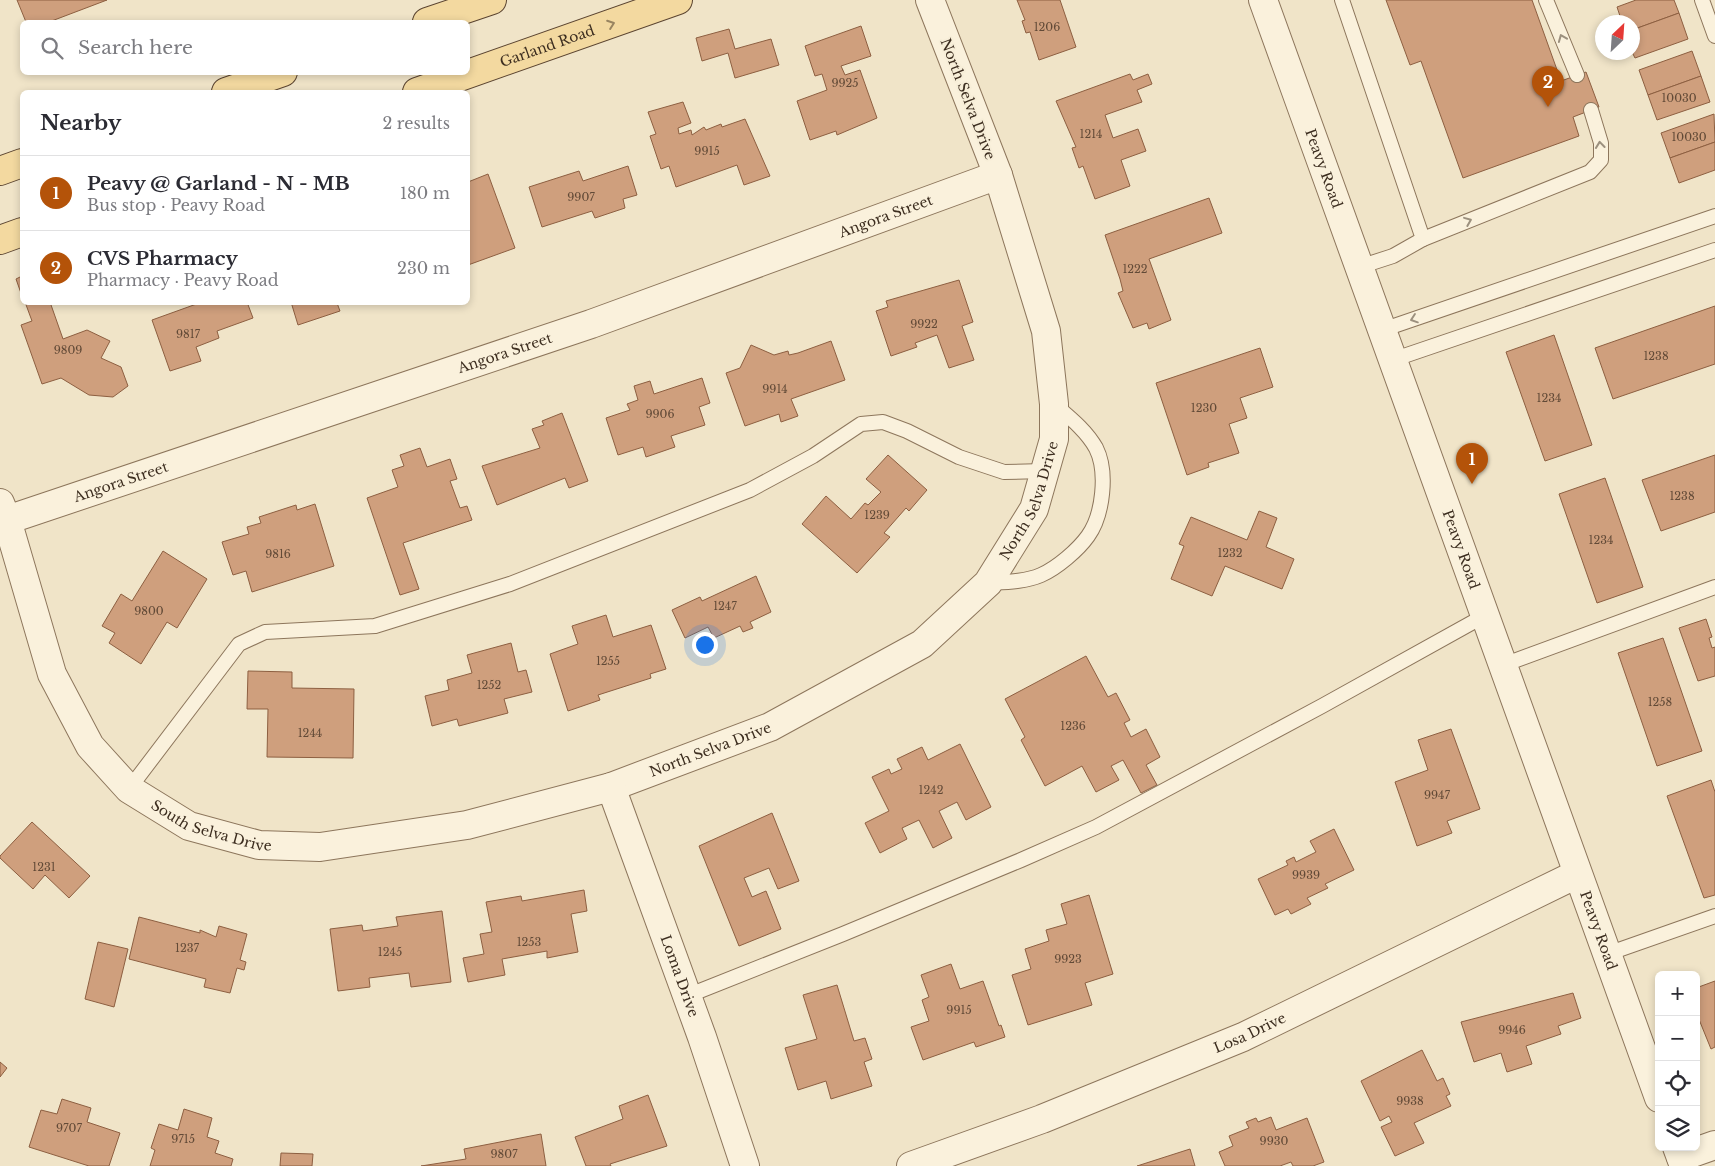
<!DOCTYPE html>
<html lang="en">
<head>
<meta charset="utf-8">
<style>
	body { margin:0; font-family:"Libre Baskerville",serif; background:#f7f7f7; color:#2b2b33 }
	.controls { position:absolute; right:15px; bottom:15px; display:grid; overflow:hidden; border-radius:8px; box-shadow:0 2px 8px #0003 }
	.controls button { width:45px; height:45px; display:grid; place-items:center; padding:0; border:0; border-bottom:1px solid #e1e1e2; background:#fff; color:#2b2b33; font:25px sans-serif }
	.compass { position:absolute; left:1595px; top:15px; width:45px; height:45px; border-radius:50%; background:#fff; box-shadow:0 2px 8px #0003; rotate:25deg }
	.you { position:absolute; left:704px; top:644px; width:18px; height:18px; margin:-12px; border:4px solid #fff; border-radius:50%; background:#1a73e8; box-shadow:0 0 0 8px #1a73e833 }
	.badge { display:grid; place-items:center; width:32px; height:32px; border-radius:50%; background:#b45309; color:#fff; font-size:16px; font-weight:700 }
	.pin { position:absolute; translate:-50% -41px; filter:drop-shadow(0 1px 2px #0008) }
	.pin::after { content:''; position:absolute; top:26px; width:18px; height:15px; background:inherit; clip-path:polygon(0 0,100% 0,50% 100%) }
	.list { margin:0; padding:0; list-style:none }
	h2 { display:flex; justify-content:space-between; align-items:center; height:65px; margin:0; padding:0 20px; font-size:21px }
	h2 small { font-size:16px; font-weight:400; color:#7c7c81 }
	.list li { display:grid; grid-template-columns:32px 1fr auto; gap:15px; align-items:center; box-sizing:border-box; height:75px; padding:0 20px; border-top:1px solid #e1e1e2 }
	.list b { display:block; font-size:19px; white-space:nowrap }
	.list p { margin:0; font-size:16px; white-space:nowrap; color:#7c7c81 }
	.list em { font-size:16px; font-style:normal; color:#7c7c81 }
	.icon { flex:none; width:28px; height:28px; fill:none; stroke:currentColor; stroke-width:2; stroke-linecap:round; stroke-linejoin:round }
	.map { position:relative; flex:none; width:1715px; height:1166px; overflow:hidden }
	.search { position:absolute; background:#fff; box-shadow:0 2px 8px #0003; left:20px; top:20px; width:450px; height:55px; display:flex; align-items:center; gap:12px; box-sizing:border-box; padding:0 18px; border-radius:8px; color:#7c7c81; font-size:19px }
	.panel { position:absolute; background:#fff; box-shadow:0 2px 8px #0003; left:20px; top:90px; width:450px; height:215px; border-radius:8px }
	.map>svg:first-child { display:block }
	.building { fill:#cf9f7d; stroke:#8d5f41 }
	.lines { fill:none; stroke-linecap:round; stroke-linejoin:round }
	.service-casing { stroke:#8d765c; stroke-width:16 }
	.minor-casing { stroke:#8d765c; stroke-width:30 }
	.tertiary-casing { stroke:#8d765c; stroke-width:30 }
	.primary-casing { stroke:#5b4430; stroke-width:30 }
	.service { stroke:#faf1dc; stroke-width:14 }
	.minor { stroke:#faf1dc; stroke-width:28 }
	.tertiary { stroke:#faf1dc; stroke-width:28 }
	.primary { stroke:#f3d9a0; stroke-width:28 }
	.oneway { stroke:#988460 }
	.oneway2 { stroke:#9c907e }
	.labels { text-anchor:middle; stroke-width:4; stroke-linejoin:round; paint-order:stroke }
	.number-label { font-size:11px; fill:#624a37 }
	.street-label { font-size:14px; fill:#3d2e20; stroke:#f7eed8 }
</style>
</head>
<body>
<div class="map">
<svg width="1715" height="1166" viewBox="0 0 1715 1166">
	<rect width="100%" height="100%" fill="#f0e4c8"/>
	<g class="building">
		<path d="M17,0h90l-58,22h-23z"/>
		<path d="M1017,0h43l16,47 -37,13 -9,-28 -4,1 -4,-12 3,-1z"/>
		<path d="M1386,0h146l29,81 25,-9 13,35 -26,10 6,19 -116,42 -42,-117 -11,4z"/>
		<path d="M1636,0h38l5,13 -47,17v-8h-10l-5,-15z"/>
		<path d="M1679,13l9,26 -53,19 -3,-6v-22z"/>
		<path d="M861,26l10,30 -30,10 4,9 15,-5 17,48 -40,17 -1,-4 -26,9 -13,-39 30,-11 -5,-16 -7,2 -10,-30z"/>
		<path d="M729,29l6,20 36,-10 8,26 -44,13 -7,-25 -26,8 -6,-23z"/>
		<path d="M1692,51l9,25 -53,19 -9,-25z"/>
		<path d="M1130,74l3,6 15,-6 4,10 -15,6 5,12 -37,13 8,23 25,-9 8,22 -25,9 9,26 -35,13 -12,-33 -4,2 -7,-20 4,-1 -20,-46z"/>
		<path d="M1701,76l9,26 -53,18 -9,-25z"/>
		<path d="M683,102l8,21 -13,5 1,6 12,-4 1,5 12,-8 2,3 15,-6 1,3 23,-8 25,57 -26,9 -7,-20 -61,22 -7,-21 -8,3 -11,-33 6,-2 -8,-22z"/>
		<path d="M1714,114l1,28 -45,16 -9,-25z"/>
		<path d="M1715,142v28l-36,13 -9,-25z"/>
		<path d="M628,166l9,29 -14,4 2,9 -30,10 -3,-7 -50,16 -13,-40 50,-16 4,10z"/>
		<path d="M488,174l27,74 -47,17v-83z"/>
		<path d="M1209,198l13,35 -73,26 22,61 -22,9 -2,-6 -14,5 -15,-35 5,-2 -3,-12 -15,-44z"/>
		<path d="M22,276v20l-6,-17z"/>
		<path d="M959,280l14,42 -11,4 12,34 -25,8 -12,-33 -22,8 2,4 -26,9 -15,-45 12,-4 -2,-6z"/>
		<path d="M25,302h25l13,37 24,-9 23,11 -9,17 20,9 7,19 -15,11 -24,-2 -28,-17 -19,6 -21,-59 11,-4z"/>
		<path d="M202,302h45l6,16 -36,13 2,7 -23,9 5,14 -31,10 -18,-51z"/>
		<path d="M291,302h49l-3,1 3,8 -42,14z"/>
		<path d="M1715,306v58l-102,35 -18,-51z"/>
		<path d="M1554,335l38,110 -47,16 -39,-109z"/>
		<path d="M831,341l14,39 -54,19 7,17 -17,6 -2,-8 -34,12 -19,-53 14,-5 11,-23 23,10 14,-4 1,4 9,-2z"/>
		<path d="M1260,348l13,39 -33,11 7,20 -18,6 10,29 -31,10 1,4 -22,8 -31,-92z"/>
		<path d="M702,378l8,25 -11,4 6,18 -34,11 4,11 -29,10 -3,-10 -25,8 -12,-37 24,-8 -3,-6 11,-4 -4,-14 16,-5 4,13z"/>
		<path d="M562,413l26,68 -19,7 -4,-10 -68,27 -15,-39 58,-18 -8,-19 12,-4 -2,-4z"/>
		<path d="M420,448l7,19 23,-8 7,20 -7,2 10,27 7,-2 5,14 -69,23 16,46 -19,6 -33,-97 31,-11 -6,-17 12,-4 -4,-11z"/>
		<path d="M888,455l39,35 -18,21 -3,-3 -22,25 6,4 -33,36 -55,-49 24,-28 25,23 14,-16 3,2 13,-13 -15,-13z"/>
		<path d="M1715,455v57l-54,19 -19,-51z"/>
		<path d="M1605,478l38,109 -46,16 -38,-109z"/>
		<path d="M315,504l19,62 -82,26 -6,-21 -13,4 -11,-33 27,-8 -2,-7 14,-4 -2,-6 37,-12 1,5z"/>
		<path d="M1259,511l18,7 -11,29 28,12 -12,30 -57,-23 -13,30 -41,-17 13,-33 -5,-2 12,-27 56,23z"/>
		<path d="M163,551l44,28 -30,49 -10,-6 -26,42 -32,-21 6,-10 -13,-7 19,-32 11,7z"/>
		<path d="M756,576l15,36 -21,10 3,6 -10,4 -3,-6 -26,12 -6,-11 -23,11 -13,-28 28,-13 2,4z"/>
		<path d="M606,615l7,22 38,-12 15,44 -16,5 1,4 -53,17 2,5 -32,11 -18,-57 28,-10 -6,-18z"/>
		<path d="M1706,619l6,18 -3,1 3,10 3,-1v29l-17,5 -19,-53z"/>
		<path d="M1663,638l39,113 -45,15 -39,-113z"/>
		<path d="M511,643l7,29 8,-2 6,22 -28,7 4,14 -49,13 -2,-7 -25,7 -7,-30 24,-6 -2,-10 25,-7 -5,-18z"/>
		<path d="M1086,656l22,41 8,-4 14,27 -6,3 7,14 15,-8 14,28 -14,8 11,20 -16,8 -18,-33 -12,6 8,14 -23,12 -14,-26 -37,20 -24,-46 4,-3 -20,-38z"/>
		<path d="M248,671l44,1v16l62,1 -1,69 -86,-1 1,-48h-21z"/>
		<path d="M1451,729l29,80 -33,12 5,12 -35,13 -22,-64 33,-12 -10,-30z"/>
		<path d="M960,744l31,63 -25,13 -9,-18 -18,9 13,27 -19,10 -14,-28 -17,8 5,11 -27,14 -15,-30 24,-12 -17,-34 17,-8 2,5 11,-5 -5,-10 25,-12 6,13z"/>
		<path d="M1711,780l4,12v103l-11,3 -37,-102z"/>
		<path d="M772,813l27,68 -21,8 -9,-21 -25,10 8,19 14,-6 15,38 -42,17 -40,-100z"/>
		<path d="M32,822l58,54 -21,22 -24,-23 -12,14 -33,-31v-2z"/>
		<path d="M1334,829l20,41 -29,14 3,4 -21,10 4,6 -20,10 -3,-5 -13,6 -17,-36 30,-14 -2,-4 8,-4 2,5 20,-10 -6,-11z"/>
		<path d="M584,890l3,21 -16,3 7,38 -31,6v-7l-45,8 3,16 -37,7 -5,-24 21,-4 -4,-20 12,-2 -6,-30 35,-6 1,5z"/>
		<path d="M1089,895l24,79 -28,9 7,22 -64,20 -16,-50 19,-6 -6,-20 24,-8 -3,-11 21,-6 -6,-20z"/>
		<path d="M442,911l9,71 -40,5 -2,-14 -40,5 1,9 -32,4 -8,-62 32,-4 1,6 35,-5 -2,-9z"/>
		<path d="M139,917l61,16v-3l16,7 3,-11 28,8 -7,26 6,2 -2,8 -7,-2 -7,25 -26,-6 2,-8 -77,-20z"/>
		<path d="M98,942l30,7 -14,58 -29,-8z"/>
		<path d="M951,964l9,25 23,-8 16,45 2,-1 4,12 -29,10 -2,-5 -51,18 -12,-33 18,-6 -7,-21 7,-3 -8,-22z"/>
		<path d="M1715,981v66l-4,2 -15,-37v-24z"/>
		<path d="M837,985l17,56 11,-3 7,21 -8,3 8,24 -41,13 -5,-18 -28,9 -13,-42 32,-9 -14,-44z"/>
		<path d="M1573,993l8,25 -23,8 3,8 -35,12 6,18 -25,8 -6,-19 -27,9 -13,-40z"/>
		<path d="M1422,1050l15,31 6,-3 7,16 -4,2 5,10 -37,17 10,20 -29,13 -14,-29 11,-5 -3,-6 -9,5 -19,-40z"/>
		<path d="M0,1062l7,6 -7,9z"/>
		<path d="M648,1095l19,51 -57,18 1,2h-25l-11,-29 48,-18 -4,-13z"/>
		<path d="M62,1099l29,9 -4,14 33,11 -11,33h-20l-60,-19 12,-37 16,4z"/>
		<path d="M184,1109l28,9 -5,19 12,4 -4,12 18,6 -2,7h-81l5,-16 -4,-2 8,-24 19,6z"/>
		<path d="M1271,1117l5,13 31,-12 17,44 -11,4h-20l-2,-4 -11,4h-55l-6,-14 14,-6 -4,-10 20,-8 -3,-6 10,-4 2,4z"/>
		<path d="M541,1134l5,32h-125l45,-7 -2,-10z"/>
		<path d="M1190,1149l5,17h-58z"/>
		<path d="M281,1153l32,1 -1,12h-32z"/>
	</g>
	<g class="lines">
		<g class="service-casing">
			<g id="service">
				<path d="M1342,0l81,239 -30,17 -34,11"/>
				<path d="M1546,0l31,75"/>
				<path d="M1702,0l13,36"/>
				<path d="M1423,239l167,-67 11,-12v-17l-10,-33"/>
				<path d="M1382,330l333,-114"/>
				<path d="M1392,360l323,-110"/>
				<path d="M988,583c17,-1 37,-1 53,-8 16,-7 37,-25 47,-39 15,-21 20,-64 8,-88 -10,-18 -27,-31 -42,-44"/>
				<path d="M1503,665l212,-78"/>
				<path d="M129,789l110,-145 26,-12 110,-6 135,-42 240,-94 63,-34 48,-32 22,-2 24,9 52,26 45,15 40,-1"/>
				<path d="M1607,954l108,-38"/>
				<path d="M687,996l156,-62 178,-74 75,-33 226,-121 162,-90"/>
			</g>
		</g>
		<g class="minor-casing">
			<g id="minor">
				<path id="s1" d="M0,503l7,17 45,154 38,72 39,43 60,37 70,19 61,2 147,-22 144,-38 159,-60 152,-83 66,-61 46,-74 20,-70v-35l-8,-73 -48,-156 -68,-175"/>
				<path id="s2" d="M7,520l584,-196 407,-149"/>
				<path id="s3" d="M611,787l91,250 43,129"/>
				<path d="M1681,1157l34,-12"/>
				<path id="s4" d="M911,1166l131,-47 201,-82 334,-163"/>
			</g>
		</g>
		<g class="tertiary-casing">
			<g id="tertiary">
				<path id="s5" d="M1263,0l396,1098"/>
				<path d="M1677,1147l7,19"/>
			</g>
		</g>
		<g class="primary-casing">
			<g id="primary">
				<path d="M427,22l65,-22"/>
				<path d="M226,92l57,-20"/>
				<path id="s6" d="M417,92l261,-92"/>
				<path d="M0,171l22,-8"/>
				<path d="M0,240l22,-8"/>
			</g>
		</g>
		<use href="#service" class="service"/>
		<use href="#minor" class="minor"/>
		<use href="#tertiary" class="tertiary"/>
		<use href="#primary" class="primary"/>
	</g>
	<defs><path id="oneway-chevron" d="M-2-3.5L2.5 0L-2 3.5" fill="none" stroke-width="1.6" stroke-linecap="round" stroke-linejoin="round" transform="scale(1.25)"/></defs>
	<use class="oneway" href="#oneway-chevron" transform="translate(611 24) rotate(-20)"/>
	<g class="oneway2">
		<use href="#oneway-chevron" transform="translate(1562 38) rotate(-112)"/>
		<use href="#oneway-chevron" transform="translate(1600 145) rotate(-96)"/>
		<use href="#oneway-chevron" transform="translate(1468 221) rotate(-22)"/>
		<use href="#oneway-chevron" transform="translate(1414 319) rotate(161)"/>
	</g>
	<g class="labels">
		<g class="number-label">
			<text x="1047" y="31">1206</text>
			<text x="845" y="87">9925</text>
			<text x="1679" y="102">10030</text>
			<text x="1091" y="138">1214</text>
			<text x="1689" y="141">10030</text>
			<text x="707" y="155">9915</text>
			<text x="581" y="201">9907</text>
			<text x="1135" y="273">1222</text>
			<text x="924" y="328">9922</text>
			<text x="188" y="338">9817</text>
			<text x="68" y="354">9809</text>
			<text x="1656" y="360">1238</text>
			<text x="775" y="393">9914</text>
			<text x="1549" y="402">1234</text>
			<text x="1204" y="412">1230</text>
			<text x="660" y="418">9906</text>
			<text x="1682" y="500">1238</text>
			<text x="877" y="519">1239</text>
			<text x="1601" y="544">1234</text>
			<text x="1230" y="557">1232</text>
			<text x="278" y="558">9816</text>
			<text x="725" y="610">1247</text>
			<text x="149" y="615">9800</text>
			<text x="608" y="665">1255</text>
			<text x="489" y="689">1252</text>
			<text x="1660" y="706">1258</text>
			<text x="1073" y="730">1236</text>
			<text x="310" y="737">1244</text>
			<text x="931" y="794">1242</text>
			<text x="1437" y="799">9947</text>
			<text x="44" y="871">1231</text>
			<text x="1306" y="879">9939</text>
			<text x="529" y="946">1253</text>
			<text x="187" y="952">1237</text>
			<text x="390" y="956">1245</text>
			<text x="1068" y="963">9923</text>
			<text x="959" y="1014">9915</text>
			<text x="1512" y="1034">9946</text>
			<text x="1410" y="1105">9938</text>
			<text x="69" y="1132">9707</text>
			<text x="183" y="1143">9715</text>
			<text x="1274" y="1145">9930</text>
			<text x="504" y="1158">9807</text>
		</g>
		<g class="street-label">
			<text dy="5" stroke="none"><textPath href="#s6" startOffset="138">Garland Road</textPath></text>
			<text transform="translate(968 99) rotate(69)" y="5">North Selva Drive</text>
			<text dy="5" stroke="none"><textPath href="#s5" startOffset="179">Peavy Road</textPath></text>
			<text dy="5" stroke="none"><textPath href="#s2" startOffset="930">Angora Street</textPath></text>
			<text dy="5" stroke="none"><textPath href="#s2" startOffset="525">Angora Street</textPath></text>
			<text dy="5" stroke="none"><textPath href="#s2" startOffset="120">Angora Street</textPath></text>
			<text dy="5" stroke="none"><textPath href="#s1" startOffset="1346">North Selva Drive</textPath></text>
			<text dy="5" stroke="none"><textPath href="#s5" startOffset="584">Peavy Road</textPath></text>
			<text dy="5" stroke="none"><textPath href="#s1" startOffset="926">North Selva Drive</textPath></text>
			<text dy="5" stroke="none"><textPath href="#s1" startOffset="410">South Selva Drive</textPath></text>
			<text dy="5" stroke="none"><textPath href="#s5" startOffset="989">Peavy Road</textPath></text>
			<text dy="5" stroke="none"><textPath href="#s3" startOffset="201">Loma Drive</textPath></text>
			<text dy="5" stroke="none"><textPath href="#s4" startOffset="364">Losa Drive</textPath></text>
		</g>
	</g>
</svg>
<div class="controls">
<button>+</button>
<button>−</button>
<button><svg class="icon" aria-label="locate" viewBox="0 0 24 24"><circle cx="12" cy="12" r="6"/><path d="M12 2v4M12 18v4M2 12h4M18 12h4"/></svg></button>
<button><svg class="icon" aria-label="layers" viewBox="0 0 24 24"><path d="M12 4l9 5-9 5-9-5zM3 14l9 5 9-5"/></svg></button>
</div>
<svg class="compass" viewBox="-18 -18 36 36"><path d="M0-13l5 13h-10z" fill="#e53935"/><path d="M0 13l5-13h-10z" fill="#7c7c81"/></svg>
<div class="you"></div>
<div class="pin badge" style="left:1472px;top:484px">1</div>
<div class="pin badge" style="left:1548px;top:107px">2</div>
<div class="search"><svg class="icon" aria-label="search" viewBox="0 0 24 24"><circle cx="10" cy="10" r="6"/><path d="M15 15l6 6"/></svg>Search here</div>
<section class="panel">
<h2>Nearby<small>2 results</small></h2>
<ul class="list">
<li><span class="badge">1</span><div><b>Peavy @ Garland - N - MB</b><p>Bus stop · Peavy Road</p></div><em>180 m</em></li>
<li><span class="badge">2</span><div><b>CVS Pharmacy</b><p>Pharmacy · Peavy Road</p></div><em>230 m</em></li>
</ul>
</section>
</div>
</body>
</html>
